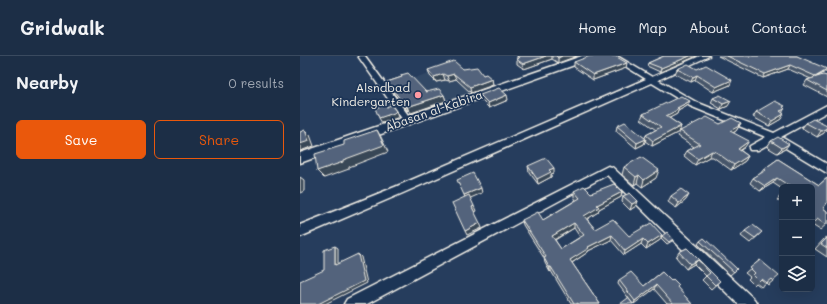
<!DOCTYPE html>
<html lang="en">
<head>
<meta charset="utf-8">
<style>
	body { margin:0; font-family:Mali,sans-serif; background:#293a51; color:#f1f3f6 }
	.controls { position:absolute; right:12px; bottom:12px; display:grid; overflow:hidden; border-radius:6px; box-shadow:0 4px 16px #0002 }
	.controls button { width:36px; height:36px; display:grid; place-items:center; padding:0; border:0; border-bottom:1px solid #3a4a5f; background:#1c2e46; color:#f1f3f6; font:20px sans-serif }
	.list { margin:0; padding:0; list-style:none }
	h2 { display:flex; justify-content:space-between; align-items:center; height:52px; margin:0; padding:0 16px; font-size:17px }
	h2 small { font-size:13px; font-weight:400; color:#a0a8b3 }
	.actions { display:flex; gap:8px; padding:12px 16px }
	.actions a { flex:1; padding:9px 0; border:1px solid #ea580c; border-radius:6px; text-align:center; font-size:14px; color:#ea580c }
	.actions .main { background:#ea580c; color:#fff }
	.icon { flex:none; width:22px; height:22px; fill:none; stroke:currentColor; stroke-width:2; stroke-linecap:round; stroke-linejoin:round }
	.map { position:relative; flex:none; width:527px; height:248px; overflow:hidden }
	header { display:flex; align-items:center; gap:24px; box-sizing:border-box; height:56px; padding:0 20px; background:#1c2e46; border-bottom:1px solid #3a4a5f }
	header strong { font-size:19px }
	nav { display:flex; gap:22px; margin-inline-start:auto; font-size:14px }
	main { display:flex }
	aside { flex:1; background:#1c2e46 }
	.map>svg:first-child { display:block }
	.built { fill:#334966 }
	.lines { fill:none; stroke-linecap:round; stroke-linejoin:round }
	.minor-casing { stroke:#f4f1e8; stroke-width:3 }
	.secondary-casing { stroke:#f4f1e8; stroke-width:3 }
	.minor { fill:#1d3557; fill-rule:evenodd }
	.secondary { fill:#1d3557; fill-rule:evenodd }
	.wall { fill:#47566a; stroke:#f4f1e8; fill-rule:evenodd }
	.shaded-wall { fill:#394656; stroke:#f4f1e8 }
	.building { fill:#52647b; stroke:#f4f1e8; fill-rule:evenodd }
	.poi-dot { fill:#ff9aa2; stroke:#1d3557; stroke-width:1.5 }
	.labels { text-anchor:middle; stroke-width:3.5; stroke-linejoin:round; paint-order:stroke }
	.far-poi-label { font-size:12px; fill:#f4f1e8; stroke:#1d3557; text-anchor:end }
	.far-street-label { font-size:12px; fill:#f4f1e8; stroke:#1d3557 }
</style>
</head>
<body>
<header>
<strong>Gridwalk</strong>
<nav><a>Home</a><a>Map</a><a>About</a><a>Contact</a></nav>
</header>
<main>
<aside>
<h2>Nearby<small>0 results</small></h2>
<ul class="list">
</ul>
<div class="actions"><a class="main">Save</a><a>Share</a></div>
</aside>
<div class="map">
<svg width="527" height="248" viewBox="0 0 527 248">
	<rect width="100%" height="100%" fill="#263d5d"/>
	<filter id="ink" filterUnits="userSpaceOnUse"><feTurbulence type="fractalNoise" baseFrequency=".025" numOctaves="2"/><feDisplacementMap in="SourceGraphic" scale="8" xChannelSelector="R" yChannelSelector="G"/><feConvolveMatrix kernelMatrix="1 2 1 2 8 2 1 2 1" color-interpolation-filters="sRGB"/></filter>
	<g filter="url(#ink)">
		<path class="built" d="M156,8l30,26 -77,28 -24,-30z"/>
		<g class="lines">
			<g class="minor-casing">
				<g id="minor">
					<path d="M58,0h7l46,63 2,2 -2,2h-6z"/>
					<path d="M309,0h8l35,21 48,-21h9l-51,24 38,22 78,31 53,-28v7l-46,25 46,27v9l-53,-32 -16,9h-8l-1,-2 1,-2 16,-9 -76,-31 -38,-23 -249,110 -103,44v-12l95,-38 251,-108z"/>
					<path d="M308,110l4,1 142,132 3,5h-19l-131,-129 -240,129h-23l3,-5z"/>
				</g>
			</g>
			<g class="secondary-casing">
				<path id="secondary" d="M282,0h14l-2,2 -294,105v-10z"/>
			</g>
			<use href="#minor" class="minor"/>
			<use href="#secondary" class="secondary"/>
		</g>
		<g class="wall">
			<path d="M217,0h60l-19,7 -6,-4 -28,10 -7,-5z"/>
			<path d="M364,0h33l-37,16 -13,-6 1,-3z"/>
			<path d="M418,0h79l28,16 -8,5 10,-1v21l-23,-12 3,-5 4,-1 -23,-10 -25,9z"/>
			<path d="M274,6l52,6 -33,12 -19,-13z"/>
			<path d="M163,13l20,6 9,4 1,6 -22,8 -15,-14 -7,2 -4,-1 -9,2 -6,-6 -2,-6z"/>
			<path d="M377,13l53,16 -17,7 -18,-12 -4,2 -16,-8z"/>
			<path d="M101,19l25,17 18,3 2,6 -35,12 -3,-3 -1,1 -17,-23 -3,-6 15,-5z"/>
			<path d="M180,39l28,5 -19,8 -8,-8z"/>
			<path d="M413,42l15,8 -7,3 -10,-6z"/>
			<path d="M387,50l-9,5 -1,3 -8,4 12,8 -2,6 -27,14 -7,-5 -1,3 -8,4 -20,-17 1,-5 28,12 1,-3 10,-5 -15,-11 2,-5z"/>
			<path d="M484,52l-3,11 -12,7 -16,-9 3,-5z"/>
			<path d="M441,67l-5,8 -3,2 12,14 -5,3 8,6 -3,5 -14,9 -18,-13h-4l-14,8 -11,-9 3,-5 7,-4 -16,-11 2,-5 40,-7z"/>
			<path d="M506,67l21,3v3l-3,4 -7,4 -15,-9z"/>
			<path d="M471,85l14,8 -8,4 -10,-6z"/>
			<path d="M478,103l41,26 8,-7v25l-4,5 4,3v13l-7,6 -8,-5v-38h-30v2l-9,-6 -13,8 -10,-8 3,-5 7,-4 4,-5z"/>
			<path d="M228,110l26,7 -3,1v3l-13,7 -9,-12z"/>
			<path d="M324,111l32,11 -14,9 -5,-4 -3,2 -12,-10z"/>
			<path d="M274,135l17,2 31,-1 -1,5 -22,12 -1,3 -11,7 8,10 34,7 31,4 -14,9 -5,-5 -17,11 -13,-15 -23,11v1l-16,11 28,41h-29l-20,-33 -1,1 -5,-9 -1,-5 -21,-33 -1,-5h21l33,-20 -2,-3zM274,172l6,9 -19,12 -6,-9z"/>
			<path d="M482,138v9l-5,-3z"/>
			<path d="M323,140l15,5 -2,5 -6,4 -8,-8z"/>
			<path d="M371,140l15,4 -10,8 -8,-6z"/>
			<path d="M445,175l17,1 -12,11 -9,-7z"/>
			<path d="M362,180l10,5 -5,3 -6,-6z"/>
			<path d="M527,181v20l-12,-8 9,-10z"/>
			<path d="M400,185l37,28 -7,6 -32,-31z"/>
			<path d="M387,192l33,33 -9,8 -9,-9 4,-4 -12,-12 -8,5 -10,-12 3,-5z"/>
			<path d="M460,204l13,21 -5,4 -2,-2 -5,4 -5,-4 -2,2 -6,-6 2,-2 -5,-4z"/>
			<path d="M362,216l30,32h-25l-13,-15 -21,15 -15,-20 1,-4 25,6z"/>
		</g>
		<g class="shaded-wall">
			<path d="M246,0h6v3l-28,10 -1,-5z"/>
			<path d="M262,0h15l-19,7v-5z"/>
			<path d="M390,0h7l-37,16 1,-4z"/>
			<path d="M327,7l-1,5 -33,12v-5z"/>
			<path d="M490,9l-2,4 -25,9 2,-4z"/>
			<path d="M527,13l-2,3 -13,7 3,-3z"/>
			<path d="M143,18l2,6 -9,2 -2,-5z"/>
			<path d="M154,18l2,5 -7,2 -2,-5z"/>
			<path d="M397,19l-2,5 -4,2 2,-5z"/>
			<path d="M192,23l1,6 -22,8 -1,-6z"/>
			<path d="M432,24l-2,5 -17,7 3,-5z"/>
			<path d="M144,39l2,6 -35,12 -4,-6z"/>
			<path d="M207,39l1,5 -19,8 -1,-5z"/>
			<path d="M390,45l-3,5 -9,5 -1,3 -13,7 2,-5 11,-8z"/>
			<path d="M431,45l-3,5 -7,3 2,-5z"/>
			<path d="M105,47l3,7 -1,1 -3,-7z"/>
			<path d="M96,55l2,5 -1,2 -15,5 -3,-5z"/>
			<path d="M484,58l-3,5 -12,7 3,-5z"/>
			<path d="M441,67l-5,8 -9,5 3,-5z"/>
			<path d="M381,70l-2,6 -27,14 1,-5z"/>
			<path d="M527,72l-3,5 -7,4 4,-6z"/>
			<path d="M5,74l5,5 4,11 -14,5v-7z"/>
			<path d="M77,74l4,7 7,15 -39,15v2l-25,9 -7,-7 26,-11z"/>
			<path d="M346,83l-2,5 -8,4 1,-5z"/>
			<path d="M449,85l-4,6 -10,7 3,-5z"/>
			<path d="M489,88l-4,5 -8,4 5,-5z"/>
			<path d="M412,95l-3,6 -14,8 3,-6z"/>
			<path d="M448,100l-3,5 -14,9 3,-5z"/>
			<path d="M254,112v5l-3,1v3l-13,7 -1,-5 12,-9z"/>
			<path d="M359,114l-3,8 -14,9 2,-7z"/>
			<path d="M339,119l-2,8 -3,2 2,-8z"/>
			<path d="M0,121l4,3v11l-4,2z"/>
			<path d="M477,122l-4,5 -13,8 5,-5z"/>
			<path d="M181,132l1,5 -16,7 -2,-5z"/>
			<path d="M322,136l-1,5 -22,12 -1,3 -14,9v-5l13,-11z"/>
			<path d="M389,139l-3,5 -10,8 3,-5z"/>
			<path d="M338,145l-2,5 -6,4 2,-6z"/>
			<path d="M174,150l2,5 -2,1 -2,-5z"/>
			<path d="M180,167l2,5 -15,7 -2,-4z"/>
			<path d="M274,167v5l-22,13v-5z"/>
			<path d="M312,179l-1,5 -23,11v1l-18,12v-4l18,-13z"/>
			<path d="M362,179l-2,5 -14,9 2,-5z"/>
			<path d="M343,183l-2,5 -17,11 1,-4z"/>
			<path d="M35,190l3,2v19l-3,-2z"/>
			<path d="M58,198l3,3 6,26 -42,21h-7z"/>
			<path d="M398,204l-4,4 -8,5 4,-5z"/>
			<path d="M249,211h2v4l-1,1z"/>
			<path d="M356,229l-2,4 -20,15 1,-3z"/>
		</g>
		<g class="building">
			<path d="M217,0h29l-23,8 -7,-5 3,-1z"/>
			<path d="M256,0h6l-4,2z"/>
			<path d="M290,0h25l12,7 -34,12 -19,-13z"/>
			<path d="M364,0h26l-29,12 -13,-5z"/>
			<path d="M427,0h70l30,13 -12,7 -25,-11 -25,9z"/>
			<path d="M154,5l9,8 14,-2 6,8 3,-1 6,5 -22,8 -16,-13 -7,2 -4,-2 -9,3 -6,-7z"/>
			<path d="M388,8l9,5 9,-4 26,15 -16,7 -19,-12 -4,2 -16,-8z"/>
			<path d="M108,17l18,19 13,-3 5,6 -37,12 -2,-4 -1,1 -17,-22 15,-5 -1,-2z"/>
			<path d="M523,19l4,1v15l-20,-11z"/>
			<path d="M199,32l8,7 -19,8 -8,-8z"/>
			<path d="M420,39l11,6 -8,3 -10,-6z"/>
			<path d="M381,40l9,5 -13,7 2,1 -13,7 15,10 -28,15 -7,-6 15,-8 -18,-13z"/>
			<path d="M475,45l10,5 -2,1 2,2 -5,2 4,3 -12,7 -16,-9z"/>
			<path d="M85,49l1,2 5,-2 5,6 -2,2 -15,5 -4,-10z"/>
			<path d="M407,61l13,7 12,-6 9,5 -3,2 1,1 -9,5 19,10 -11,8 10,7 -14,9 -18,-13 -4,-1 -14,8 -11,-8 13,-7 -20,-13z"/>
			<path d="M513,63l14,7v2l-6,3 -15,-8z"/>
			<path d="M325,66l21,17 -9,4 -20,-17z"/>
			<path d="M5,74l4,11 -9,3v-12z"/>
			<path d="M77,74l7,15 -41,15v2l-26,9 -2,-17 29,-9v-4z"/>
			<path d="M478,81l11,7 -7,4 -11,-7z"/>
			<path d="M341,101l18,13 -15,10 -5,-5 -3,2 -12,-10z"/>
			<path d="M246,102l8,10 -5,2 2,2 -14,7 -9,-13z"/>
			<path d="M478,103l41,26 8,-7v25l-4,5 4,3v13l-1,1 -9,-6 -5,5v-37h-21l-14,-9 -12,8 -12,-8 13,-8 -2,-1z"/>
			<path d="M173,117l8,15 -17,7 -7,-15z"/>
			<path d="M314,128l8,8 -25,13 2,2 -15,9 11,13 18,-10 16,17 22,-13 11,12 -14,9 -5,-5 -18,12 -13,-16 -24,12 1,1 -19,12 30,44h-22v-1l-2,1h-2l-23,-37h-2l-5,-9 2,-1 -24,-37 16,-8 5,8 37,-22 -6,-7 10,-5 7,7zM274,167l10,12 -23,14 -9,-13z"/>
			<path d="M381,133l8,6 -10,8 -8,-7z"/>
			<path d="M330,137l8,8 -6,3 -9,-8z"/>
			<path d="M169,139l5,11 -2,1 8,16 -15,8 -13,-28z"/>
			<path d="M453,169l9,7 -7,6 -10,-7z"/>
			<path d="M367,176l6,7 -4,3 -7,-6z"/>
			<path d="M404,182l33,31 -3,3 -34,-31z"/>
			<path d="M527,182v10l-6,-4z"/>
			<path d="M35,190v19l23,-11 6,27 -46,23h-18v-23l24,-11v-20z"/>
			<path d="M387,192l33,33 -5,4 -9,-9 4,-3 -12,-13 -8,4 -11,-12z"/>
			<path d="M460,204l19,16 -6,5 -2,-2 -5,4 -5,-4 -2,2 -6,-6 2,-2 -5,-5z"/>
			<path d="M331,216l13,14 18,-14 9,9 2,-2 6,6 -2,2 15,17h-19l-17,-19 -21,16 -16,-21z"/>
			<path d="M328,242l5,6h-13z"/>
		</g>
	</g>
	<circle class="poi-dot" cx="118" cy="39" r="4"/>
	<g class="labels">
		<g class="far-poi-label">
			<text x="110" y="36">Alsndbad<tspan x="110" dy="14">Kindergarten</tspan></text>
		</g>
		<g class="far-street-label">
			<text transform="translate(134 55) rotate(-19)" y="4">Abasan al-Kabira</text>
		</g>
	</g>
</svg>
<div class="controls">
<button>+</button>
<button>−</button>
<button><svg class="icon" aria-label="layers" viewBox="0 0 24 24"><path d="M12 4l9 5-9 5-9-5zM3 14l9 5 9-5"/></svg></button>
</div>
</div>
</main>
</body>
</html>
